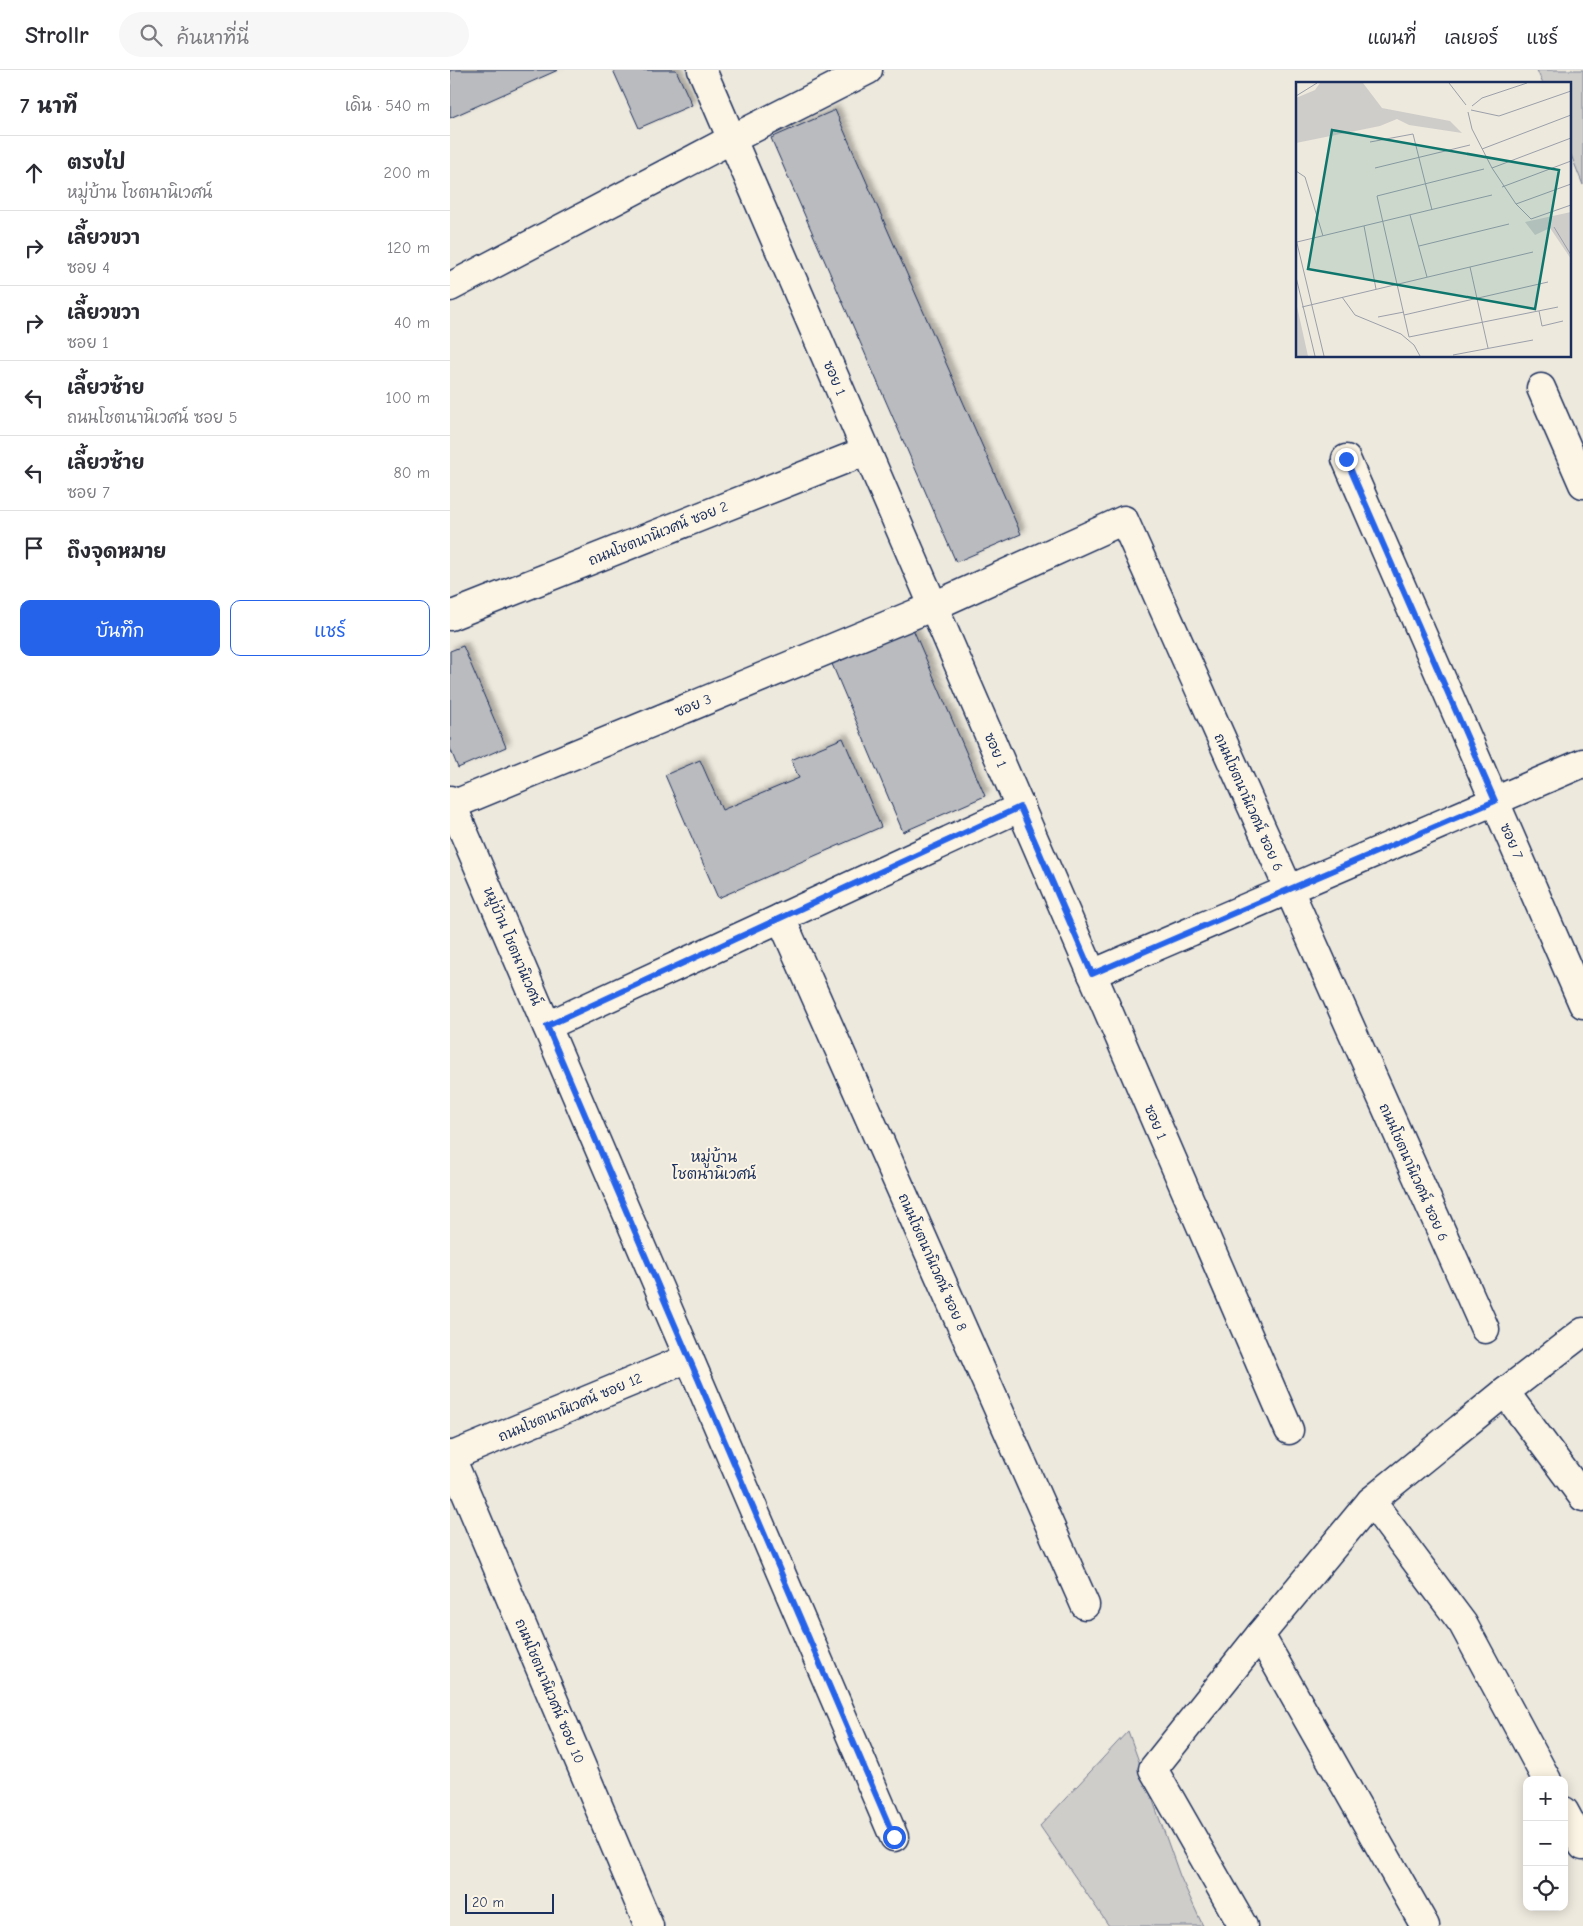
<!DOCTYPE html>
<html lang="th">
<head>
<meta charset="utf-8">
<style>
	body { margin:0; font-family:"Comic Neue","Playpen Sans Thai",sans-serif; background:#f7f7f7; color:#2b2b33 }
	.controls { position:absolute; right:15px; bottom:15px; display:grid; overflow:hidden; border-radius:10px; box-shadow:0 2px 12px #0003 }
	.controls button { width:45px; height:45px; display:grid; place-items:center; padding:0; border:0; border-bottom:1px solid #e1e1e2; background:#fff; color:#2b2b33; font:25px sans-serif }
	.scale { position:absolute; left:15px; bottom:12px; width:89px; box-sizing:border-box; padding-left:5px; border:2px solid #1b2f5e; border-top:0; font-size:14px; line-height:18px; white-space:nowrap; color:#1b2f5e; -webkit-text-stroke:4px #fcf5e5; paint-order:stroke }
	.stop { position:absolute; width:15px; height:15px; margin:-11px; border:4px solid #2563eb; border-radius:50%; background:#fff }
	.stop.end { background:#2563eb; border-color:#fff; box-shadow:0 1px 5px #0008 }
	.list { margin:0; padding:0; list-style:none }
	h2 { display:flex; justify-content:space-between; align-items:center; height:65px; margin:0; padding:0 20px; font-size:21px }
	h2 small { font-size:16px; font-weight:400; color:#7c7c81 }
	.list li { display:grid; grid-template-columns:32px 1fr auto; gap:15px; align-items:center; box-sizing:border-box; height:75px; padding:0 20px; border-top:1px solid #e1e1e2 }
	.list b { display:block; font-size:19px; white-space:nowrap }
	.list p { margin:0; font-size:16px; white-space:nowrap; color:#7c7c81 }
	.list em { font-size:16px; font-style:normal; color:#7c7c81 }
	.actions { display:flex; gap:10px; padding:15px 20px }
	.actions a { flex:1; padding:11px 0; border:1px solid #2563eb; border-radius:10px; text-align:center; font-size:18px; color:#2563eb }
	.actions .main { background:#2563eb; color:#fff }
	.icon { flex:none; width:28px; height:28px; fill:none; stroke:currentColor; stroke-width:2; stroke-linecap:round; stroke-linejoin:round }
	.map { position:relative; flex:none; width:1133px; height:1856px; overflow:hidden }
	header { display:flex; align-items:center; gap:30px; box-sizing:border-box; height:70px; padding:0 25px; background:#fff; border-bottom:1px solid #e1e1e2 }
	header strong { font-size:24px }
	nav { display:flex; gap:28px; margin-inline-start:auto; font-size:18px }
	.search { width:350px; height:45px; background:#f7f7f7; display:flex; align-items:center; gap:12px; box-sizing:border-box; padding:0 18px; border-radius:28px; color:#7c7c81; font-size:19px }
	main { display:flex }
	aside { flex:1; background:#fff }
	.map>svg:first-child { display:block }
	.green { fill:#cfcdca; stroke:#757e94 }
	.building { fill:#babbbe; stroke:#1b2f5e; filter:url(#shadow) }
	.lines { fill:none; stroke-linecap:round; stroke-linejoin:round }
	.minor-casing { stroke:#1b2f5e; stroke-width:31 }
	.minor { stroke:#fcf5e5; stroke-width:28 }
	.route { stroke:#2563eb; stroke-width:6 }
	.labels { text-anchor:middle; stroke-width:4; stroke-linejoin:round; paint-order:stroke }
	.street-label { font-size:14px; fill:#1b2f5e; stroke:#fcf5e5 }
	.neighbourhood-label { font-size:15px; fill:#1b2f5e; stroke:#fcf5e5 }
	.inset-road { fill:none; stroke:#9a9faa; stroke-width:1 }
	.view { fill:#0f766e; fill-opacity:0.15; stroke:#0f766e; stroke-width:2.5 }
	.inset-edge { fill:none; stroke:#1b2f5e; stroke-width:2.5 }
</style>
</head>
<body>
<header>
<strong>Strollr</strong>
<div class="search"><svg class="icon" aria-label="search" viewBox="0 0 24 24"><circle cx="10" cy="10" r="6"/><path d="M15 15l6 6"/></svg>ค้นหาที่นี่</div>
<nav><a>แผนที่</a><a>เลเยอร์</a><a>แชร์</a></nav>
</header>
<main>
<aside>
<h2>7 นาที<small>เดิน · 540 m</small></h2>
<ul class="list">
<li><svg class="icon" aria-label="ahead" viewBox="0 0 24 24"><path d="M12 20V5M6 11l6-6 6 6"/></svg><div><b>ตรงไป</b><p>หมู่บ้าน โชตนานิเวศน์</p></div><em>200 m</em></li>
<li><svg class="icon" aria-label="right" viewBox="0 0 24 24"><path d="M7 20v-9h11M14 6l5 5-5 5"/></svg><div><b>เลี้ยวขวา</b><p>ซอย 4</p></div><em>120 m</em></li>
<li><svg class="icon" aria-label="right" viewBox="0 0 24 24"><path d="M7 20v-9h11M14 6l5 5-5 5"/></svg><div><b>เลี้ยวขวา</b><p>ซอย 1</p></div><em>40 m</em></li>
<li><svg class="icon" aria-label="left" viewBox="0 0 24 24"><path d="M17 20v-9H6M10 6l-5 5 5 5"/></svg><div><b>เลี้ยวซ้าย</b><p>ถนนโชตนานิเวศน์ ซอย 5</p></div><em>100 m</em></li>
<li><svg class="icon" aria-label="left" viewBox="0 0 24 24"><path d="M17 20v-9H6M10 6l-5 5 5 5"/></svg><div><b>เลี้ยวซ้าย</b><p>ซอย 7</p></div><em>80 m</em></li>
<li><svg class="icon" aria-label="arrive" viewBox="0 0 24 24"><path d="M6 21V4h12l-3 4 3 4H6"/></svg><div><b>ถึงจุดหมาย</b></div></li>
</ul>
<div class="actions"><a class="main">บันทึก</a><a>แชร์</a></div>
</aside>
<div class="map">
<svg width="1133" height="1856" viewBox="0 0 1133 1856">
	<defs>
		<filter id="shadow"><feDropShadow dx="4.5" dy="-4.5" stdDeviation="2.5" flood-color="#0004"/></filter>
	</defs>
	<rect width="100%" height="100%" fill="#eee9dd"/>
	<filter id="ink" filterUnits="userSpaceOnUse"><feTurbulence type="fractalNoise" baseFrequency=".02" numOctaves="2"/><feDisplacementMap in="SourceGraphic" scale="10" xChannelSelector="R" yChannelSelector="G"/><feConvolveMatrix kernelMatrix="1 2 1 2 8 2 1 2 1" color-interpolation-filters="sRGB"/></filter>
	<g filter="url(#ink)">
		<g class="green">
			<path d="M1087,0h46v115l-14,-35v-66h-26z"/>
			<path d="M678,1661l52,145 23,50h-94l-69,-100z"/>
		</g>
		<g class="building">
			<path d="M0,0h108l-108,48z"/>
			<path d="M163,0h63l16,35 -53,23z"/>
			<path d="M385,40l186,424 -65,28 -185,-424z"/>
			<path d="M463,559l72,167 -82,36 -71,-168z"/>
			<path d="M13,576l43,101 -48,21 -8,-20v-97z"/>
			<path d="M393,668l38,89 -163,71 -53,-123 35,-15 22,50 77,-32 -8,-18z"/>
		</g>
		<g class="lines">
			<g class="minor-casing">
				<g id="minor">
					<path d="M252,0l587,1360"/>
					<path d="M0,217l282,-148 136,-69"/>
					<path d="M1091,318l42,96"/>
					<path d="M896,389l237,545"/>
					<path d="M0,546l416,-165"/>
					<path d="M0,730l444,1037"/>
					<path d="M0,736l484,-200 190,-86 361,809"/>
					<path d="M331,848l304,687"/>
					<path d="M642,904l491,-211"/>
					<path d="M97,956l474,-219"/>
					<path d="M1133,1262l-78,60 78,105"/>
					<path d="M0,1385l199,471"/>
					<path d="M0,1387l239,-99"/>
					<path d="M921,1431l92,123 84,156"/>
					<path d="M1114,1741l19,35"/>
					<path d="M793,1856l-90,-157 107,-134"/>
					<path d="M975,1856l-165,-291 111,-134 134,-109"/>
				</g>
			</g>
			<use href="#minor" class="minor"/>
		</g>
	</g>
	<g class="lines" filter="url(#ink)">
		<path class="route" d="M444,1767l-347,-811 473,-219 72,167 403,-173 -149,-342"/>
	</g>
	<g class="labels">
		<g class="street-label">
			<text transform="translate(385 308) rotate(67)" y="5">ซอย 1</text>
			<text transform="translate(208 463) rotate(-22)" y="5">ถนนโชตนานิเวศน์ ซอย 2</text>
			<text transform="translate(243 635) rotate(-22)" y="5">ซอย 3</text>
			<text transform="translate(546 680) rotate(67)" y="5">ซอย 1</text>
			<text transform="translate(799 732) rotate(66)" y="5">ถนนโชตนานิเวศน์ ซอย 6</text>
			<text transform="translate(1062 771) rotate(67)" y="5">ซอย 7</text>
			<text transform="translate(63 876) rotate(67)" y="5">หมู่บ้าน โชตนานิเวศน์</text>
			<text transform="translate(706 1052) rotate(67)" y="5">ซอย 1</text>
			<text transform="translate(964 1102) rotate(66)" y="5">ถนนโชตนานิเวศน์ ซอย 6</text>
			<text transform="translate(483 1192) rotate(66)" y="5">ถนนโชตนานิเวศน์ ซอย 8</text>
			<text transform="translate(120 1337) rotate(-23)" y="5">ถนนโชตนานิเวศน์ ซอย 12</text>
			<text transform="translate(100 1621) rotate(67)" y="5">ถนนโชตนานิเวศน์ ซอย 10</text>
		</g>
		<g class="neighbourhood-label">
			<text x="264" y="1092">หมู่บ้าน<tspan x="264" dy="17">โชตนานิเวศน์</tspan></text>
		</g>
	</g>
	<g transform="translate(846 12)">
		<rect width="275" height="275" fill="#eee9dd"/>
		<path d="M24,1h43l19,25 68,13 12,12 -53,-8 -12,-6 -17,7 -84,17v-45l19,-8zM275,130v47l-21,-31 -15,7 -10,-13zM0,220l12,54h-12z" fill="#cfcdca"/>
		<path class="inset-road" d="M153,1l17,22M0,14l21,-13M176,24l10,-8 45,-15M175,28l28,6 72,-25M172,30l4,17 20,39 79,-30M74,60l43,-8 19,76M186,67l89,-34M79,86l95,-23M196,86l24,36 55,-20M188,87l-107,27 32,141 149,-30M0,89l9,6 18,59M206,105l69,-26M220,122l15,15 40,-14M114,133l17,62M68,144l12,63M258,145l17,28M0,157l28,117M1,160l195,-47M123,164l90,-22M174,185l18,81M0,195l19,79M46,215l13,18 46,19 13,11 6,11M6,225l231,-55M243,229l3,15 21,-5M108,233l144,-33M82,235l26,-5M157,273l80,-15"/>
		<path class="view" d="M36,48l227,40 -24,139 -227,-40z"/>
		<rect width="275" height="275" class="inset-edge"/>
	</g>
</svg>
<div class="controls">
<button>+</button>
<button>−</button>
<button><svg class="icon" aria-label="locate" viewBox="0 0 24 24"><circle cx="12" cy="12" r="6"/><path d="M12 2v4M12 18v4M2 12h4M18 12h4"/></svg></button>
</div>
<div class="scale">20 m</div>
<div class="stop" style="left:444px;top:1767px"></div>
<div class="stop end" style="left:896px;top:389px"></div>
</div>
</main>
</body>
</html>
